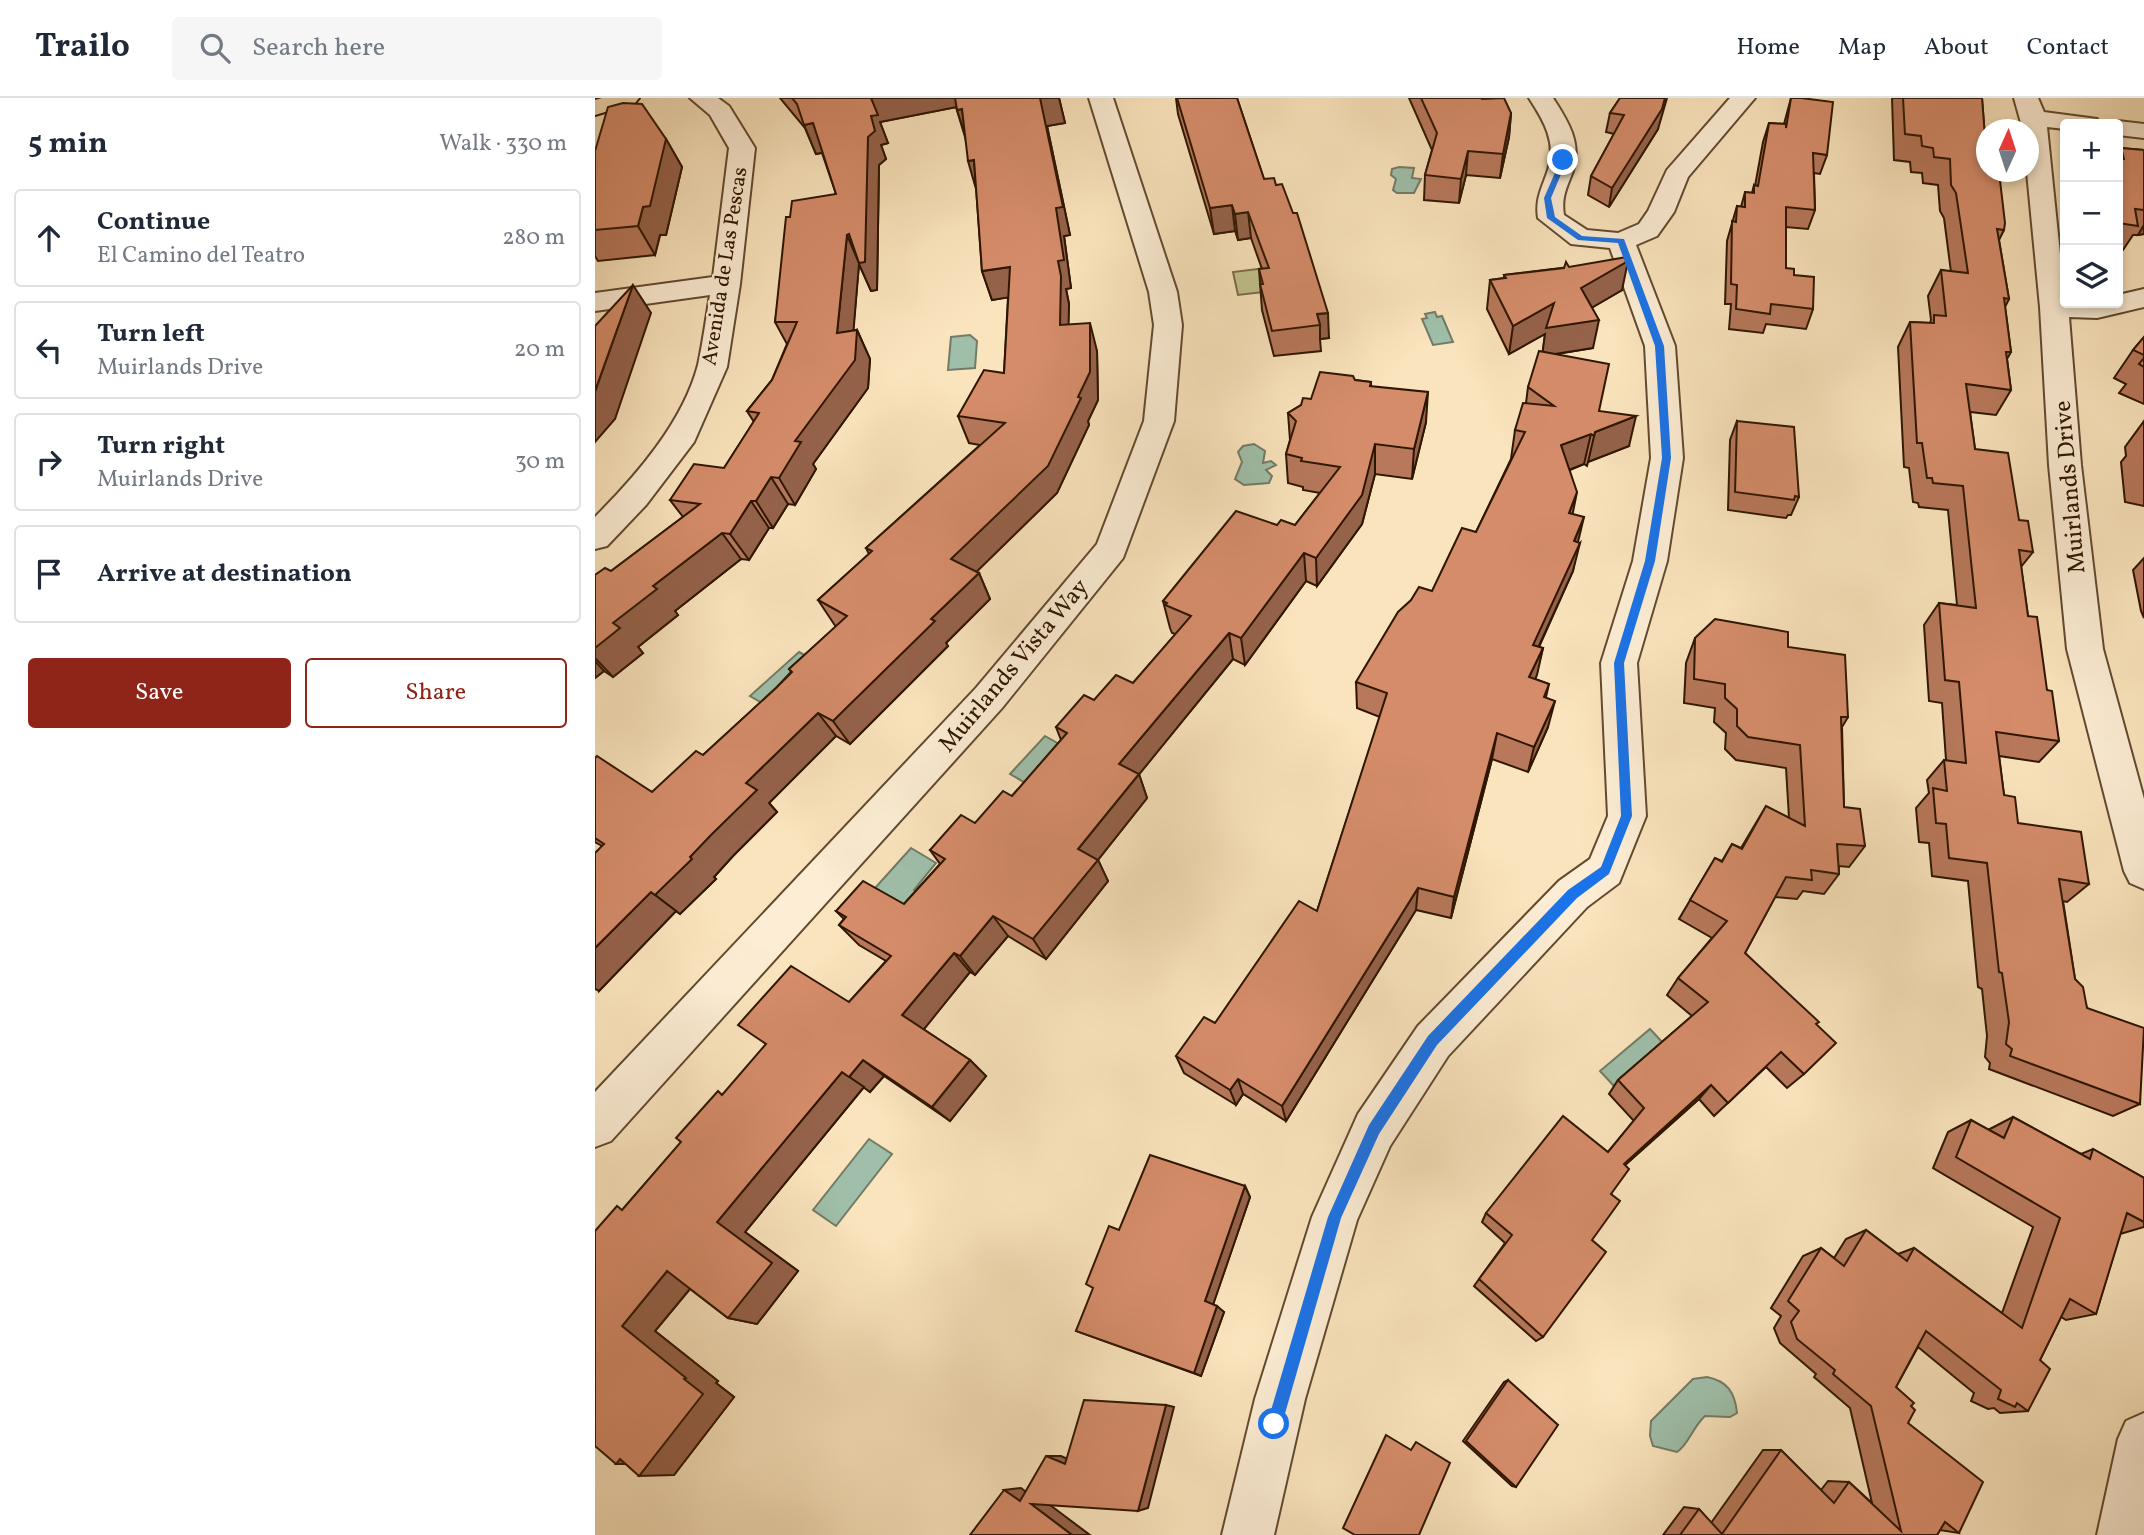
<!DOCTYPE html>
<html lang="en">
<head>
<meta charset="utf-8">
<style>
	body { margin:0; font-family:Vollkorn,serif; background:#f6f6f7; color:#1f2937 }
	.controls { position:absolute; right:21px; top:21px; display:grid; overflow:hidden; border-radius:7px; box-shadow:0 4px 10px #0003 }
	.controls button { width:63px; height:63px; display:grid; place-items:center; padding:0; border:0; border-bottom:2px solid #e0e1e3; background:#fff; color:#1f2937; font:35px sans-serif }
	.compass { position:absolute; left:1381px; top:21px; width:63px; height:63px; border-radius:50%; background:#fff; box-shadow:0 4px 10px #0003; rotate:3deg }
	.stop { position:absolute; width:21px; height:21px; margin:-16px; border:5px solid #1a73e8; border-radius:50%; background:#fff }
	.stop.end { background:#1a73e8; border-color:#fff; box-shadow:0 2px 7px #0008 }
	.list { margin:0; padding:0; list-style:none }
	h2 { display:flex; justify-content:space-between; align-items:center; height:91px; margin:0; padding:0 28px; font-size:30px }
	h2 small { font-size:23px; font-weight:400; color:#747a83 }
	.list li { display:grid; grid-template-columns:46px 1fr auto; gap:21px; align-items:center; box-sizing:border-box; height:98px; margin:0 14px 14px; padding:0 14px; border:2px solid #e0e1e3; border-radius:7px }
	.list b { display:block; font-size:26px; white-space:nowrap }
	.list p { margin:0; font-size:23px; white-space:nowrap; color:#747a83 }
	.list em { font-size:23px; font-style:normal; color:#747a83 }
	.actions { display:flex; gap:14px; padding:21px 28px }
	.actions a { flex:1; padding:16px 0; border:2px solid #8f2418; border-radius:7px; text-align:center; font-size:24px; color:#8f2418 }
	.actions .main { background:#8f2418; color:#fff }
	.icon { flex:none; width:38px; height:38px; fill:none; stroke:currentColor; stroke-width:2; stroke-linecap:round; stroke-linejoin:round }
	.map { position:relative; flex:none; width:1549px; height:1437px; overflow:hidden }
	header { display:flex; align-items:center; gap:42px; box-sizing:border-box; height:98px; padding:0 35px; background:#fff; border-bottom:2px solid #e0e1e3 }
	header strong { font-size:33px }
	nav { display:flex; gap:38px; margin-inline-start:auto; font-size:24px }
	.search { width:490px; height:63px; background:#f6f6f7; display:flex; align-items:center; gap:18px; box-sizing:border-box; padding:0 24px; border-radius:7px; color:#747a83; font-size:26px }
	main { display:flex }
	aside { flex:1; background:#fff }
	.map>svg:first-child { display:block }
	.green { fill:#c1c38e; stroke:#786c47; stroke-width:2 }
	.water { fill:#9fbfaa; stroke:#727b66; stroke-width:2 }
	.lines { fill:none; stroke-linecap:round; stroke-linejoin:round }
	.minor-casing { stroke:#624a2f; stroke-width:4 }
	.major-casing { stroke:#2f1600; stroke-width:4 }
	.minor { fill:#fcedd4; fill-rule:evenodd }
	.major { fill:#fae4bd; fill-rule:evenodd }
	.wall { fill:#b7785b; stroke:#2f1600; stroke-width:2 }
	.shaded-wall { fill:#95624a; stroke:#2f1600; stroke-width:2 }
	.building { fill:#d58c6a; stroke:#2f1600; stroke-width:2 }
	.route { fill:#1a73e8 }
	.labels { text-anchor:middle; stroke-width:5; stroke-linejoin:round; paint-order:stroke }
	.far-street-label { font-size:21px; fill:#2f1600; stroke:#fcedd4 }
	.street-label { font-size:24px; fill:#2f1600; stroke:#fcedd4 }
</style>
</head>
<body>
<header>
<strong>Trailo</strong>
<div class="search"><svg class="icon" aria-label="search" viewBox="0 0 24 24"><circle cx="10" cy="10" r="6"/><path d="M15 15l6 6"/></svg>Search here</div>
<nav><a>Home</a><a>Map</a><a>About</a><a>Contact</a></nav>
</header>
<main>
<aside>
<h2>5 min<small>Walk · 330 m</small></h2>
<ul class="list">
<li><svg class="icon" aria-label="ahead" viewBox="0 0 24 24"><path d="M12 20V5M6 11l6-6 6 6"/></svg><div><b>Continue</b><p>El Camino del Teatro</p></div><em>280 m</em></li>
<li><svg class="icon" aria-label="left" viewBox="0 0 24 24"><path d="M17 20v-9H6M10 6l-5 5 5 5"/></svg><div><b>Turn left</b><p>Muirlands Drive</p></div><em>20 m</em></li>
<li><svg class="icon" aria-label="right" viewBox="0 0 24 24"><path d="M7 20v-9h11M14 6l5 5-5 5"/></svg><div><b>Turn right</b><p>Muirlands Drive</p></div><em>30 m</em></li>
<li><svg class="icon" aria-label="arrive" viewBox="0 0 24 24"><path d="M6 21V4h12l-3 4 3 4H6"/></svg><div><b>Arrive at destination</b></div></li>
</ul>
<div class="actions"><a class="main">Save</a><a>Share</a></div>
</aside>
<div class="map">
<svg width="1549" height="1437" viewBox="0 0 1549 1437">
	<rect width="100%" height="100%" fill="#fae4bd"/>
	<filter id="stains"><feTurbulence type="fractalNoise" baseFrequency=".00286" numOctaves="4"/><feColorMatrix values="0 0 0 0 .2 0 0 0 0 .09 0 0 0 0 .02 0 0 0 .5 -.17"/></filter>
	<radialGradient id="worn" r=".72"><stop offset=".6" stop-color="#630" stop-opacity="0"/><stop offset="1" stop-color="#630" stop-opacity=".3"/></radialGradient>
	<path class="green" d="M679,169l6,23 -42,5 -5,-23z"/>
	<g class="water">
		<path d="M804,69l15,1 -2,10 9,1 -7,14h-17l-4,-3 3,-11 -5,-4 1,-6z"/>
		<path d="M840,214l2,5 5,-1 11,26 -20,3 -11,-26 5,-1 -2,-4z"/>
		<path d="M375,237l7,6 -2,27 -27,2 3,-33z"/>
		<path d="M659,346l11,7 -2,12 8,-2 5,4 -10,5 6,6 -3,7 -25,2 -9,-6 7,-17 -4,-10 5,-6z"/>
		<path d="M204,554l11,6 -48,45 -12,-7z"/>
		<path d="M450,638l23,13 -34,39 -24,-14z"/>
		<path d="M316,750l25,15 -22,27 5,3 2,13 -63,1z"/>
		<path d="M1055,931l14,15 -50,42 -14,-15z"/>
		<path d="M274,1041l23,15 -56,72 -23,-16z"/>
		<path d="M1112,1279c20,4 28,15 30,36l-7,4 -25,-1c-13,12 -16,28 -28,36l-24,-6 -3,-10 1,-15 42,-42z"/>
	</g>
	<g class="lines">
		<g class="minor-casing">
			<g id="minor">
				<path d="M95,0h28l11,8 26,42 -15,136 -13,83 -33,75 -48,63 -39,41 -12,3v-32c41,-41 88,-95 103,-152 5,-23 8,-47 12,-70l-115,16v-18l118,-16 16,-129 -19,-33z"/>
				<path d="M494,0h24l64,194 5,33 -8,96 -51,137 -121,150 -391,433 -16,6v-55l381,-404 121,-144 47,-123 10,-96 -5,-33z"/>
				<path d="M934,0h24c15,23 29,45 20,73 -6,16 -12,26 -9,44l23,15 31,3 21,-9 9,-13 19,-41 63,-72h25l-67,79 -14,35 -17,24 -21,9 39,101 8,112 -16,103 -30,102 9,153 -27,67 -32,24 -139,149 -58,90 -33,74 -52,179 -31,136h-52l33,-136 57,-182 46,-103 60,-88 141,-145 31,-22 18,-43 -7,-153 32,-102 18,-103 -6,-112 -35,-98 -39,-4 -33,-26c-3,-19 4,-30 10,-48 9,-27 -4,-49 -19,-72z"/>
				<path d="M1419,0h24l6,14 53,7 3,5h-35v5l-18,-2 18,176h53v-8l26,-6v18l-47,11 -28,-1 12,148 22,184 41,150v90l-14,-6 -6,-12 -57,-222 -18,-184 -9,-158 -13,-135 2,-42h-6z"/>
				<path d="M1523,23l26,3v14l-26,-3v-11h-10z"/>
				<path d="M1549,1315v122h-47l21,-96 8,-18z"/>
			</g>
		</g>
		<g class="major-casing">
			<path id="major" d="M7,0h37l-4,5 -40,12v-15z"/>
		</g>
		<use href="#minor" class="minor"/>
		<use href="#major" class="major"/>
	</g>
	<g class="wall">
		<path d="M185,0h279l6,25 -18,3 23,109 -6,1 7,52 -5,1 3,15 -1,20 29,27 1,49 -10,21 1,4 -32,68 -81,79 3,1 11,26 -44,44 2,3 -98,98 -14,-8 -67,67 8,9 -44,44 -19,21 2,2 -36,35 -4,-3 -77,80 3,-145 -7,-4v-84l57,34 51,-37 73,-67 15,-16 -2,-3 47,-42 -18,-27 51,-46 -3,-6 114,-103 -11,-2 -11,-27 46,-43 4,-76 -16,3 -10,-29 -6,-84 -11,-50 -9,-30 -76,15 8,21 -7,2 5,14 -7,6 -2,125 -6,1 -12,-27 -6,67 4,-1 13,29 -2,29 -55,76 3,5 -21,36 -7,-1 -15,24h-4l-20,32 -8,-1 -66,52 3,4 -40,32 5,6 -30,24 -9,-6 -9,7v-103l16,-4 72,-54 -13,-17 54,-32 30,-46 -7,-11 25,-31 15,-36 -12,-22 15,-105 46,-23 -14,-41 -6,1 -11,-26z"/>
		<path d="M581,0h61l27,81 65,159 -9,1 1,12 -47,5 -12,-46 -3,-41h3l-11,-31 -13,2 -3,-9 -21,3 -36,-120z"/>
		<path d="M814,0h72l1,1 29,14 -2,24 -9,41 -34,-3 -7,28 -35,-3 1,-25 7,-25z"/>
		<path d="M1025,0l38,31 -49,78 -21,-12 3,-19 23,-42 -8,-2 4,-19z"/>
		<path d="M1196,0l36,57 -7,19 -6,-1 1,37 -7,19 -22,-2v41l8,7 19,34 -7,20 -40,-5 -3,9 -34,-4 2,-25h-6l2,-63 10,-35 4,1 4,-15 7,1 2,-8 1,1 8,-44 6,-19 15,1z"/>
		<path d="M1297,0h90l3,39 19,93 -5,10 10,59 -4,8 6,45 -4,7 4,31 -15,25 -26,-3 5,37 44,71 14,32 -12,15 7,49 31,125 -20,21 -40,-6 5,39 14,28 71,61 -22,18 -4,-1 12,78 12,29 53,96 -27,12 -124,-47 1,-6 -5,-6 2,-21 -5,-47 -4,-2 -10,-106 -36,-5 -3,-33 -10,-1 -3,-34 13,-15 -2,-13 17,-20h2l-4,-57 -13,-2 -5,-76 15,-22 18,2 -9,-95 -29,-3 -1,-4 -5,-1 -4,-34 -5,-1 -6,-120 12,-25 20,1 1,-3 -3,-24 13,-26 10,2 -7,-54 -4,-7 -2,-26 -15,-2 -1,-10 -11,-1 -1,-10 -16,-2z"/>
		<path d="M71,41l16,28 -16,68h-6l-5,20 -57,6 -3,-5v-105z"/>
		<path d="M1526,50l23,2v84l-6,1h-5l-10,15 -5,-1v-95z"/>
		<path d="M974,169l53,23 -30,17 1,41 -36,6 42,57 30,35 -41,16 -1,4 -3,-2 -14,6 2,44 6,28 -5,29 -34,76 4,1 -8,31 14,5 -3,13 2,30 -20,45 -36,-13 -41,159 -35,-8 -130,211 -43,-27 -7,11 -52,-32 -8,-17 39,-33 102,-112 63,-194 -23,-9 -1,-26 76,-91 44,-59 35,-73 4,-29 11,-27 2,-16 15,-36 2,-17 -36,20 -22,-45 3,-29 14,-2v-3z"/>
		<path d="M1549,239v67l-25,-11 7,-9 -12,-6 19,-28z"/>
		<path d="M760,282l16,2v4l55,36 -14,57 -37,-5 -13,50 -45,62 -11,-5 -61,84 -12,-6 -94,115 8,24 -49,62 10,21 -62,78 -38,-23 -33,39 -5,-3 -47,57 47,31 16,16 -36,45 -66,-45 -14,16 -6,-5 -119,145 53,39 -41,53 -29,-6 -38,-29 -35,42 63,50 -2,2 18,14 -60,78 -48,-11h-10l8,-256 99,-114 126,-92 37,-41 -27,-16 -20,-20 5,-6 -8,-8 68,-7 36,-40 -10,-14 45,-27 37,-27 49,-56 -5,-13 38,-27 39,-17 43,-49 -4,-1 -2,-5 -7,-27 114,-76h18l25,-32 -17,-3v-3l-15,-4 -2,-29 4,-14 -2,-27 23,-14z"/>
		<path d="M1142,323l62,76 -8,18h-3l-2,3 -58,-8 2,-70z"/>
		<path d="M1549,323v85l-19,-4 -4,-40 5,-6 -1,-9z"/>
		<path d="M1549,460v60l-3,-7 -8,-41z"/>
		<path d="M1100,540l93,9 60,70 -6,10 2,80 21,39 -16,21 -10,-1v8l-15,20 -21,-3 -6,8 -22,-2 -30,56 71,71 -12,50 -17,14 -21,-21 -52,49 -15,-17 -74,66 -14,29 -19,46 -49,97 -7,4 -62,-55 31,-43 -23,-21 4,-9 122,-61 26,-31 -25,-27 9,-14 74,-64 -25,-21 11,-17 34,-40 -33,-19 36,-61 7,3 10,-17 9,4 25,-42 23,12 -3,-50 -50,-8 -11,-11 1,-16 -12,-11 1,-14 -31,-5 2,-40z"/>
		<path d="M1418,1019l68,37 12,-5 51,29v49l-24,7 -24,80 -30,6 -5,-3 -21,43 -12,51 -28,2 -6,-5 -6,1 -17,-8 3,-8 -56,-46 -22,40 15,19 -3,17 51,110 -19,-3 -3,5h-274l21,-28 15,2 12,14 52,-73h18l40,40 7,-9 21,1 23,21 -22,-95 -36,-31 2,-3 -36,-31 -6,-15 7,-12 -10,-8 32,-52 18,-8 13,10 12,-19 20,-9 32,24 16,-6 88,65 31,-86 -100,-59 15,-36 23,-12 17,10z"/>
		<path d="M650,1088l5,11 -37,107 11,8 -23,64 -125,-45 43,-101z"/>
		<path d="M913,1282l8,107 -4,-1 -49,-45 41,-59z"/>
	</g>
	<g class="shaded-wall">
		<path d="M276,0h88l3,8 -82,16 8,21 -7,2 5,14 -7,6 -2,125 -6,1 -12,-27 -8,97 -14,-28 10,-98 12,28 9,-126 3,-21z"/>
		<path d="M445,0h19l6,25 -18,3 23,109 -6,1 7,52 -5,1 3,15 -1,49 -8,-28 -2,-64z"/>
		<path d="M1070,0h2l-9,31 -49,78 3,-19z"/>
		<path d="M367,11l4,29 -9,-28z"/>
		<path d="M916,15l-2,24 -9,41 3,-24z"/>
		<path d="M218,25l12,29 -9,2 -12,-29z"/>
		<path d="M71,41l16,28 -16,68h-6l-5,20 -17,-29 5,-19z"/>
		<path d="M873,53l-2,24 -7,28 2,-24z"/>
		<path d="M379,62l2,29 -8,-28z"/>
		<path d="M637,107l3,26 -21,3 -4,-26z"/>
		<path d="M653,114l3,26 -13,2 -3,-26z"/>
		<path d="M1549,127v9l-6,1z"/>
		<path d="M1033,163l-6,29 -46,27 5,-29z"/>
		<path d="M415,169l8,29 -26,4 -10,-29z"/>
		<path d="M38,187l18,28 -36,106 -20,23v-50z"/>
		<path d="M959,205l45,17 -6,28 -51,8 3,-22 -36,20 4,-28z"/>
		<path d="M733,215l1,25 -9,1v-14l-3,-11z"/>
		<path d="M495,225l7,28 1,49 -10,21 1,4 -32,68 -94,92 -12,-26 127,-162z"/>
		<path d="M262,232l13,29 -2,29 -55,76 3,5 -21,36 -16,-27 16,-37z"/>
		<path d="M833,294l-2,30 -14,57 2,-30z"/>
		<path d="M1041,318l-7,30 -41,16 7,-30z"/>
		<path d="M996,336l-7,30 -28,11 5,-30z"/>
		<path d="M780,346v30l-13,50 -45,62 -1,-28z"/>
		<path d="M176,379l17,27 -15,24 -17,-27z"/>
		<path d="M982,394l-6,30 -2,-9z"/>
		<path d="M156,403l18,27 -20,32 -19,-26z"/>
		<path d="M989,419l-7,29 3,-3 -7,28 -46,101 6,-27z"/>
		<path d="M127,435l19,26 -66,52 3,4 -40,32 5,6 -30,24 -18,-19v-10l18,-25 40,-37z"/>
		<path d="M709,455l2,28 -61,84 -4,-27z"/>
		<path d="M384,475l11,26 -44,44 2,3 -98,98 -17,-23 98,-102z"/>
		<path d="M634,535l4,26 -105,129 -9,-24z"/>
		<path d="M948,550l-6,27 -13,29 5,-27z"/>
		<path d="M0,563l9,10 -9,7z"/>
		<path d="M960,603l-7,26 -20,45 6,-25z"/>
		<path d="M223,615l18,23 -67,67 8,9 -44,44 -19,21 2,2 -36,35 -25,-19 35,-38 56,-74z"/>
		<path d="M902,635l-5,26 -41,159 3,-21z"/>
		<path d="M544,676l8,24 -49,62 10,21 -62,78 -13,-20 45,-90z"/>
		<path d="M823,790l-2,22 -130,211 -4,-15z"/>
		<path d="M56,794l25,19 -77,80 -4,-2v-41z"/>
		<path d="M398,818l15,20 -33,39 -15,-19z"/>
		<path d="M359,855l16,19 -49,61 -19,-18z"/>
		<path d="M268,962l21,16 -14,16 -21,-15z"/>
		<path d="M375,962l16,16 -36,45 -18,-14z"/>
		<path d="M247,974l22,15 -119,145 53,39 -41,53 -29,-6 -11,-96z"/>
		<path d="M643,981l5,15 -7,11 -6,-15z"/>
		<path d="M1116,987l-12,14 -85,76 10,-11z"/>
		<path d="M650,1088l5,11 -38,111 -7,-7z"/>
		<path d="M72,1173l31,8 -43,52 63,50 -2,2 18,14 -60,78 -35,1 10,-13 -33,1 68,-85 -62,-53z"/>
		<path d="M622,1208l7,6 -23,64 -7,-3z"/>
		<path d="M571,1307l8,2 -26,101 -10,3z"/>
		<path d="M451,1358h15l18,8h-14z"/>
		<path d="M426,1390l14,11 -15,2 -16,-11z"/>
		<path d="M451,1404l44,33h-18l-41,-31z"/>
	</g>
	<g class="building">
		<path d="M197,0h79l7,17 -7,1 4,15 -7,6 -3,125 -6,1 -10,-29 -2,1 -10,98 20,-3 -2,30 -60,81 6,1 -22,36 -8,-1 -15,24h-5l-21,33 -8,-1 -69,53 4,3 -44,34 7,5 -25,20v-73l10,-7 6,3 89,-67 -30,-4 24,-36 30,4 35,-55 -12,-2 25,-31 25,-58h-22l11,-105h4l2,-16 44,-7 -23,-71 -9,2 -7,-21z"/>
		<path d="M360,0h85l23,109 -7,1 8,52 -6,1 3,15 -1,49 30,-2v49l-12,25 3,1 -33,68 -97,93 28,14 -48,46 4,2 -102,100 -15,-8 -72,70 11,7 -46,45 -21,22 2,2 -37,36 -4,-3 -56,56v-95l9,-9 -9,-6v-80l2,-2 55,36 44,-41 7,4 73,-67 16,-16 -3,-3 58,-53 -29,-16 54,-49 -6,-3 139,-125 -47,-7 26,-46 20,3 6,-106 -28,4 -8,-111 -6,1 -6,-52 -5,1z"/>
		<path d="M582,0h60l27,81 10,-1 2,7 6,-1 11,29h4l31,100 -11,1 3,11 -48,6 -12,-47h3l-4,-15 10,-1 -21,-56 -13,2 -3,-9 -22,3z"/>
		<path d="M826,0h60l1,1 22,-1 7,15 -8,41 -35,-3 -7,28 -36,-4 12,-42z"/>
		<path d="M1025,0h45l-3,11 -50,79 -21,-12 33,-61 -14,-2z"/>
		<path d="M1196,0h10l32,4 -6,53 -14,-2 2,57 -29,-3v61l8,1v6l20,2 -1,32 -42,-5 -1,10 -34,-5 1,-24 -6,-1 1,-63 4,1 1,-16 8,1v-15l9,1v-8l4,1 11,-63 17,1v4z"/>
		<path d="M1308,0h79l3,39h1v35h13l6,51 -1,7 -7,-1 12,70 -5,-1 7,54h-5l5,38 -45,-6 9,65 33,4 11,67 9,1 5,31 -14,-2 9,66 9,1 10,73 5,1 7,50 -63,-9 8,63 11,2 3,26 63,9 8,52 -30,-5 16,100 8,8 4,21 57,20 -4,76 -130,-48 2,-7 -6,-5 3,-22 -7,-49 -3,-1 -12,-109 -38,-5 -3,-34 -10,-1 -3,-35 14,3 -3,-31 22,3 -7,-81 -14,-2 -6,-77 37,5 -13,-122 -30,-3 -1,-5h-5l-5,-35h-5l-7,-121 24,1v-8l12,1 -5,-46 27,3 -12,-80 -5,-8 -1,-26 -16,-2 -1,-9 -11,-2 -1,-10 -16,-2z"/>
		<path d="M28,5l19,1 24,35 -16,67 -7,1 -5,19 -43,4v-79l13,-44z"/>
		<path d="M1526,50l23,2v60l-9,-1 3,17 -20,-3v-63l6,-1z"/>
		<path d="M1032,159l1,4 -47,27 18,32 -53,8 8,-25 -41,23 -23,-46 16,-2 -2,-3 60,-7 2,-6 3,5z"/>
		<path d="M38,187l-38,106v1v-66z"/>
		<path d="M1549,239v18l-11,-5z"/>
		<path d="M944,253l70,13 -10,47 37,5 -41,16 -1,4 -3,-2 -30,11 16,47 -8,21 15,4 -10,24 6,2 -47,102 10,3 -14,29 20,7 -5,13 11,4 -21,46 -37,-14 -43,164 -36,-9 -136,218 -44,-27 -8,11 -54,-34 28,-39 11,6 84,-122 18,10 70,-218 -31,-11 42,-70 13,-12 8,-13 13,4 30,-63 14,4 49,-100 -10,-2 8,-27 31,3 -26,-19z"/>
		<path d="M1549,260v9l-5,-3z"/>
		<path d="M725,274l33,4 2,4 16,2 -1,4 58,6 -14,57 -39,-5 -13,51 -46,63 -12,-5 -63,85 -12,-5 -110,131 20,10 -61,75 20,11 -65,79 -40,-23 -33,40 -6,-3 -52,62 68,45 -38,47 -69,-47 -14,17 -7,-5 -125,150 55,41 -44,55 -61,-47 -45,55 64,52 -2,1 19,15 -64,82 -19,-17 -4,5 -21,-18v-215l22,-25 5,4 59,-68 -5,-4 42,-47 4,4 44,-51 -28,-19 53,-59 58,36 42,-46 -52,-31 7,-8 -10,-6 27,-30 41,23 41,-45 -15,-9 31,-35 14,8 28,-32 9,5 55,-63 -11,-6 28,-32 10,5 22,-25 17,8 58,-67 -26,-11 2,-2 -4,-2 73,-90 41,14 4,-5 14,5 45,-58 -39,-6 1,-3 -16,-4 10,-33 -8,-8 13,-8 2,-7 8,1z"/>
		<path d="M1142,323l57,6 5,70 -4,-1 -1,4 -59,-8z"/>
		<path d="M1120,521l73,13v15l57,8 3,62h-7l3,90 16,2 5,37 -28,-2 2,30 -28,-4 1,10 -26,-3 -41,76 74,69 -3,2 20,19 -32,31 -23,-22 -53,51 -17,-18 -87,79 5,5 -18,25 9,7 -28,39 14,12 -63,85 -64,-58 33,-44 -26,-22 77,-97 45,36 36,-44 -26,-28 90,-78 -30,-24 49,-57 -37,-21 25,-42 7,4 10,-18 10,5 24,-43 39,20 -5,-81 -52,-8 -11,-11v-17l-12,-11v-14l-31,-5 1,-41z"/>
		<path d="M1418,1019l77,42 3,-10 51,29v44l-17,-9 -31,101 -26,-15 -30,61 10,9 -22,42 -11,-8 -2,4 -17,-8 3,-9 -75,-59 -30,56 18,16 -3,3 4,4 -7,13 75,59 -24,51 -14,-11 -8,13h-257l19,-26 23,25 59,-84 53,53 15,-21 52,49 -30,-125 -38,-32 2,-4 -38,-31 -6,-17 8,-11 -11,-10 33,-53 23,18 22,-36 41,31 7,-13 108,80 38,-110 -104,-61 15,-37 33,18z"/>
		<path d="M555,1057l95,31 -40,115 12,5 -23,67 -118,-42 17,-43 -7,-4 23,-58 10,4z"/>
		<path d="M913,1282l50,45 -42,62 -50,-46z"/>
		<path d="M489,1302l82,5 -28,106 -107,-7 41,31h-102l34,-45 16,11 26,-45 19,8z"/>
		<path d="M791,1337l25,15 5,-8 34,21 -31,72h-64l-12,-7z"/>
	</g>
	<path class="route" d="M966,61l6,1 -16,38 4,19 27,19 42,3 40,107 7,112 -16,103 -31,102 8,153 -23,58 -32,24 -140,147 -58,89 -38,84 -59,206 -3,5 -5,2 -5,-2 -2,-5 61,-207 41,-92 59,-89 140,-146 33,-23 20,-51 -7,-153 31,-102 17,-103 -7,-112 -37,-103 -40,-3 -31,-22 -3,-20z"/>
	<g class="labels">
		<g class="far-street-label">
			<text transform="translate(129 168) rotate(-81)" y="7">Avenida de Las Pescas</text>
		</g>
		<g class="street-label">
			<text transform="translate(1474 389) rotate(-95)" y="8">Muirlands Drive</text>
			<text transform="translate(418 567) rotate(-50)" y="8">Muirlands Vista Way</text>
		</g>
	</g>
	<rect width="100%" height="100%" filter="url(#stains)"/>
	<rect width="100%" height="100%" fill="url(#worn)"/>
</svg>
<div class="controls">
<button>+</button>
<button>−</button>
<button><svg class="icon" aria-label="layers" viewBox="0 0 24 24"><path d="M12 4l9 5-9 5-9-5zM3 14l9 5 9-5"/></svg></button>
</div>
<svg class="compass" viewBox="-18 -18 36 36"><path d="M0-13l5 13h-10z" fill="#e53935"/><path d="M0 13l5-13h-10z" fill="#747a83"/></svg>
<div class="stop" style="left:679px;top:1326px"></div>
<div class="stop end" style="left:968px;top:62px"></div>
</div>
</main>
</body>
</html>
